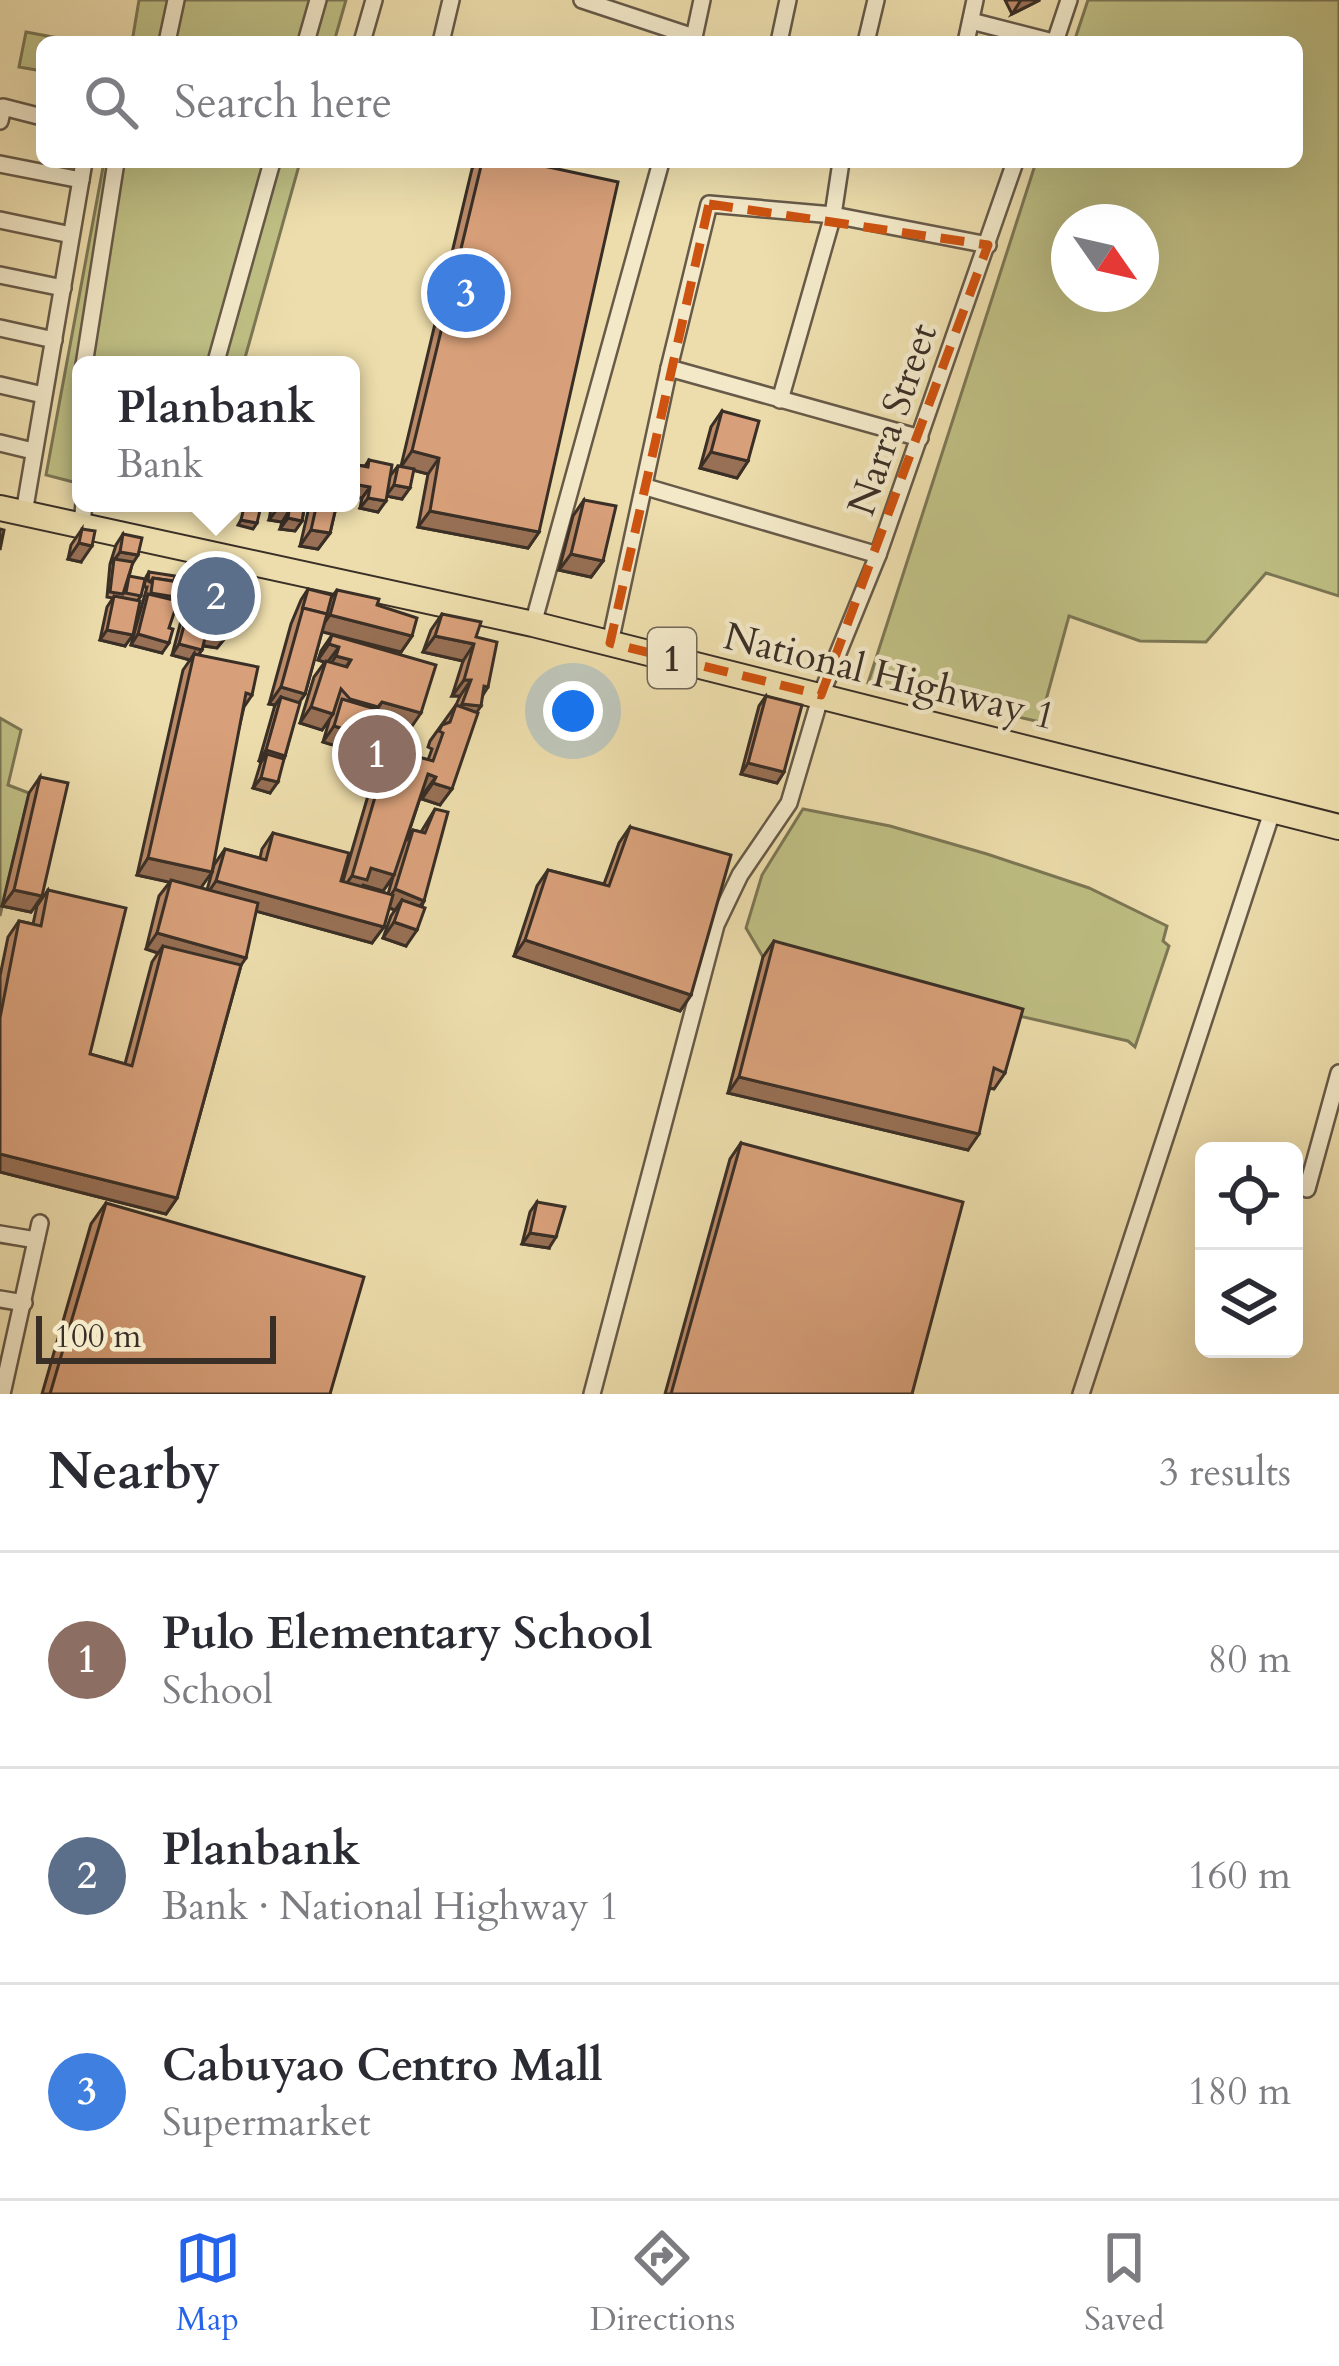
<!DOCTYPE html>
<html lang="en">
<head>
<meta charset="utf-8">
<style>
	body { margin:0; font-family:Cardo,serif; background:#f7f7f7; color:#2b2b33 }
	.controls { position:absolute; right:36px; bottom:36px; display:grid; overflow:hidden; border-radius:18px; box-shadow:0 12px 48px #0002 }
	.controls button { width:108px; height:108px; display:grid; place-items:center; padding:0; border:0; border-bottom:3px solid #e1e1e2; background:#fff; color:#2b2b33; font:60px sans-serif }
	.compass { position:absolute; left:1051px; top:204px; width:108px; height:108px; border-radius:50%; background:#fff; box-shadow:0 12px 48px #0002; rotate:124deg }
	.scale { position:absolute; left:36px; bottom:30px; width:240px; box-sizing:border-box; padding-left:12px; border:6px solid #3a2f26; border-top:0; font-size:33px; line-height:42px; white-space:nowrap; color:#3a2f26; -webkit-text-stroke:9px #f3e9c9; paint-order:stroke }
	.you { position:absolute; left:573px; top:711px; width:42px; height:42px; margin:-30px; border:9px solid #fff; border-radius:50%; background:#1a73e8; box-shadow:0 0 0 18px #1a73e833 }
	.badge { display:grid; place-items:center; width:78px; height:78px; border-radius:50%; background:#2563eb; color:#fff; font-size:39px; font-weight:700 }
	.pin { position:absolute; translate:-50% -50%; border:6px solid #fff; box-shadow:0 3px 12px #0006 }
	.popup { position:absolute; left:72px; top:356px; width:288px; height:156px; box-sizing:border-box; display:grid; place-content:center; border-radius:18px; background:#fff; filter:drop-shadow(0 3px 9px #0005); font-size:39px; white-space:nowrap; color:#7c7c81 }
	.popup b { font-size:45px; color:#2b2b33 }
	.popup::after { content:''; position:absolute; left:50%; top:100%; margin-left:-24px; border:24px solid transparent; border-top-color:#fff }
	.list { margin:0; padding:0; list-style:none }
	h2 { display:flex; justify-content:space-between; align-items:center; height:156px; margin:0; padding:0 48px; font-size:51px }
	h2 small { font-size:39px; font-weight:400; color:#7c7c81 }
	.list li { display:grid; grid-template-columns:78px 1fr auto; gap:36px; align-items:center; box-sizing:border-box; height:216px; padding:0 48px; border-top:3px solid #e1e1e2 }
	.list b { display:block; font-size:45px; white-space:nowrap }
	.list p { margin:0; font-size:39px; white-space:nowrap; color:#7c7c81 }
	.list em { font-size:39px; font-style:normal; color:#7c7c81 }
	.icon { flex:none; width:66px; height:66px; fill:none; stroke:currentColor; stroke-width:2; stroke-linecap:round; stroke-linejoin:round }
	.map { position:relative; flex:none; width:1339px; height:1394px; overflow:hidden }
	.search { position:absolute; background:#fff; box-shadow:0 12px 48px #0002; left:36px; right:36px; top:36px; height:132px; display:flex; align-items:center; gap:30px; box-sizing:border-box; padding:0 42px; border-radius:18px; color:#7c7c81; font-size:45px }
	.sheet { height:804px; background:#fff }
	nav { display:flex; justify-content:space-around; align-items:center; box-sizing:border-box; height:168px; border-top:3px solid #e1e1e2; background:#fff; font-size:33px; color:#7c7c81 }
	nav a { display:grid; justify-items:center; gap:6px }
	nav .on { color:#2563eb }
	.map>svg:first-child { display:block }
	.green { fill:#bfbf84; stroke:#7c7755; stroke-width:3; fill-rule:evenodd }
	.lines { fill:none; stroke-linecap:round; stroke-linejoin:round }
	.minor-casing { stroke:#675a48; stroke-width:20 }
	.trunk-casing { stroke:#3a2f26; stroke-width:28 }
	.minor { stroke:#f3e9c9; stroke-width:15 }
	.trunk { stroke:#edddac; stroke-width:24 }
	.wall { fill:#ba8a69; stroke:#3a2f26; stroke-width:3; fill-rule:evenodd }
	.shaded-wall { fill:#977055; stroke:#3a2f26; stroke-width:3 }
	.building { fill:#d8a07a; stroke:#3a2f26; stroke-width:3 }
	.marked { fill:none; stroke:#ce5310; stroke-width:9; stroke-dasharray:24 15; stroke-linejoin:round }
	.labels { text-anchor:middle; stroke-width:9; stroke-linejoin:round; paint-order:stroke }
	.shield { fill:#f3e9c9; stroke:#726757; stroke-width:3 }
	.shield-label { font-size:36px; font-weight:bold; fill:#3a2f26 }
	.street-label { font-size:39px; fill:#3a2f26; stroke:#f3e9c9 }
</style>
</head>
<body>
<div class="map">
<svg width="1339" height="1394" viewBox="0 0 1339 1394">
	<rect width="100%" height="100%" fill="#edddac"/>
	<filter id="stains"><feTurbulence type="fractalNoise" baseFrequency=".00167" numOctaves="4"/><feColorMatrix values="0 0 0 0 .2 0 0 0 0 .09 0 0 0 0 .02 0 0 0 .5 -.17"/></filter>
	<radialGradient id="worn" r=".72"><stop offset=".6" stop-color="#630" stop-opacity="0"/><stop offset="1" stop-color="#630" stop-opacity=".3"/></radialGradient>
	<g class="green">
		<path d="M139,0h207l-12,42h-202z"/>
		<path d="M1088,0h251v596l-73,-23 -60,69 -66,-1 -71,-25 -29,106 -172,-39 168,-521h261v-120h-223zM1069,222h72v72h-72z"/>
		<path d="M26,32l54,10h-38v29l-23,-4z"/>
		<path d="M104,162h196l-57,203h-162v119l-35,-9z"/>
		<path d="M0,718l21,12 -13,55 21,8 -29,123z"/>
		<path d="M803,809l87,17 97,28 102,34 78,38 -4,15 6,5 -34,101 -7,-6 -365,-84 -17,-29 16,-53z"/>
	</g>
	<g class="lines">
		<g class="minor-casing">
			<g id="minor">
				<path d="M582,0l112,37"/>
				<path d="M971,21l82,21"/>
				<path d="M167,42l9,-42"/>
				<path d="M306,42l12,-42"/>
				<path d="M362,42l12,-42"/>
				<path d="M441,42l10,-42"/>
				<path d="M693,42l9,-42"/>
				<path d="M779,42l9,-42"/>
				<path d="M866,42l10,-42"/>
				<path d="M966,42l9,-42"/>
				<path d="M1055,42l14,-42"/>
				<path d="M0,121l3,-14 39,10"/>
				<path d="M0,164l81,16"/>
				<path d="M0,220l71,15"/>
				<path d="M0,275l63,13"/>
				<path d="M0,328l54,12"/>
				<path d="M84,365l32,-203"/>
				<path d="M215,365l57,-203"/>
				<path d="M669,368l251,70"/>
				<path d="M0,385l43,10"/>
				<path d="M780,400l53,-185 8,-53"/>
				<path d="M0,443l33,8"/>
				<path d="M646,487l232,68"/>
				<path d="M24,513l60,-351"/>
				<path d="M82,525l2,-22"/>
				<path d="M533,624l128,-462"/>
				<path d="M610,643l59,-275 40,-164 124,11 155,30"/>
				<path d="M1307,1189l32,-116"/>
				<path d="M0,1234l36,6"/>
				<path d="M0,1299l24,4"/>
				<path d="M2,1394l38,-171"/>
				<path d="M592,1394l124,-469 24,-50 49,-72 32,-108 57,-140 137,-393"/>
				<path d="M1081,1394l192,-585"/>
			</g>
		</g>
		<g class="trunk-casing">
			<path id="trunk" d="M0,508l533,116 806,203"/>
		</g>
		<use href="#minor" class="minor"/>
		<use href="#trunk" class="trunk"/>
	</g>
	<g class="wall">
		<path d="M1005,0h35l-28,14z"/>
		<path d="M477,162h48l14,370 -11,16 -110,-21 10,-53 -15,-4 -11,29 -15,-3 -9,16 -18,-4 2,-10 -11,-2v-23l6,-8 8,1 4,-6 21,16 8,-10h3l71,-297z"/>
		<path d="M722,411l26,50 -11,17 -37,-10 11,-41z"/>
		<path d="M584,500l19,61 -12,16 -32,-7 14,-54z"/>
		<path d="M272,503h33l-3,18 -7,10 -15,-2 2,-7 -13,-2z"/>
		<path d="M310,503h27l-7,30 -12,16 -18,-3z"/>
		<path d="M82,529l-1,33 -13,-3 3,-14z"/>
		<path d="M123,534l9,30 -3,13 12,19 -3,4 -13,46 -25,-6 7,-33 6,-9 -6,-1 3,-33 6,-19z"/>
		<path d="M149,572l26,25 -13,56 -31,-8 16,-58h-3l2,-10z"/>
		<path d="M213,577l12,61 -8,10 -14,-2 -4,9 53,40 -8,12 -43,181 6,2 7,-25 11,-16 35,9 2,-9 11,-16 70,48 34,-116 12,-16 39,11 4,-11 -4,-2 2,-6 26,-36 4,-9h-8l11,-35 -40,-9 8,-22 11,-16 34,23 12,50 -5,8 -43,110 -18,-6 2,-6 -2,-1 -16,49 7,-11 8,2 14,-23 -11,92 -18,45 -23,-8 8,-22 4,-6 -6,-2 -17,35 -116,-32 -79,287 -11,16 -166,-42v-196l8,-39 11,-16 14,3 4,-18 11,-16 42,164 35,10 27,-102 6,-9 -12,-4 13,-53 11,-14 -33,-7 46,-205 7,-10 -18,-5 9,-34 7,-10 13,3 5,-26zM393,877l-5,17 -26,-7 1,-2 20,6z"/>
		<path d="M308,589l23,9 6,-8 40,15 35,31 -11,16 -79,-21 -17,63 -6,8 -14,54 -15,37 -17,-5 8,-26 -2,-1 16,-56 -6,-1 22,-80 10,-24z"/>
		<path d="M332,635l78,94 -24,-7 -17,34 -46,-14 7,-24 -8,12 -22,-7 14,-46 11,-15 -7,-2 3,-9z"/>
		<path d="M766,696l18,76 -7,11 -36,-9 18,-68z"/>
		<path d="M40,777l2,119 -11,16 -29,-6 27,-113z"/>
		<path d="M630,827l61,168 -11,16 -166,-55 23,-70 11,-16 56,14 15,-41z"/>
		<path d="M774,941l231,132 -11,16 -4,-1 -22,62 -240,-57 35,-136z"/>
		<path d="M741,1143l171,251h-247l65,-235z"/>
		<path d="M537,1202l12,46 -27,-4 8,-32z"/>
		<path d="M106,1203l224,191h-288l49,-170z"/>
	</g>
	<g class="shaded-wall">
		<path d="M1021,0h19l-28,14z"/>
		<path d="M412,451l27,7 -11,16 -27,-7z"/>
		<path d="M711,452l37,9 -11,17 -37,-10z"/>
		<path d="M353,484l17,3 -8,11 -11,-2v-9z"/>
		<path d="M394,485l16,3 -8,11 -16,-3z"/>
		<path d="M368,498l18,3 -8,11 -18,-4z"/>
		<path d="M208,503h19l-7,11 -17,-4z"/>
		<path d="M277,509l12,2 -7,11 -13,-2z"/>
		<path d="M430,511l109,21 -11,16 -110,-21z"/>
		<path d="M288,518l14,3 -7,10 -15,-2z"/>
		<path d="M241,520l16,3 -4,6 -15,-4z"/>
		<path d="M311,530l19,3 -12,16 -18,-3z"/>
		<path d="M79,543l13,3 -11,16 -13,-3z"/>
		<path d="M120,552l18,3 -7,11 -19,-3z"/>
		<path d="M571,554l32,7 -12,16 -32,-7z"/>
		<path d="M330,615l82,21 -11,16 -82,-21z"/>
		<path d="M107,630l26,5 -8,11 -25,-6z"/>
		<path d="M138,634l31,9 -7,10 -31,-8z"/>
		<path d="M206,634l19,4 -8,10 -18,-3z"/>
		<path d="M435,636l39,8 -11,17 -40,-9z"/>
		<path d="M179,644l23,6 -8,11v-7l-4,6 -18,-5z"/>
		<path d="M329,644l10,3 -12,16 -9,-3z"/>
		<path d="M336,656l15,4 -12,16 -14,-4z"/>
		<path d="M464,680h7l-11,16h-8z"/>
		<path d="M281,687l24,7 -11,16 -13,-13 -6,8 -6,-1z"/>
		<path d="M382,702l39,11 -11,16 -39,-11z"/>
		<path d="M462,704l19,2 -11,16 -19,-2z"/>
		<path d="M311,707l22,7 -11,16 -22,-7z"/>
		<path d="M334,726l47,14 -12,16 -46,-14z"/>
		<path d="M266,750l19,6 -7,10 -11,-12 -6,8 -2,-1z"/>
		<path d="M748,763l36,9 -7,11 -36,-9z"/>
		<path d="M428,774l8,3 -12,16 -7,-3z"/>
		<path d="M261,778l17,4 -8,11 -17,-5z"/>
		<path d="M433,783l19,6 -12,16 -18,-6z"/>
		<path d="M148,858l64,14 -12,17 -63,-14z"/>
		<path d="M371,868l23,7 -11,16 -20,-6 -7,11 -16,-4 12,-16z"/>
		<path d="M216,881l168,46 -12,16 -167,-46z"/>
		<path d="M395,889l29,12 -12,16 -10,-17 -7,10 -11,-5z"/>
		<path d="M14,890l28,6 -11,16 -29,-6z"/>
		<path d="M394,922l23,8 -11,16 -23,-8z"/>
		<path d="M157,933l89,25 -11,16 -72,-28 -5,7 -12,-4z"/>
		<path d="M525,940l166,55 -11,16 -166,-55z"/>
		<path d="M739,1077l240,57 -11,16 -240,-57z"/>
		<path d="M0,1154l177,44 -11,16 -166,-42z"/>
		<path d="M530,1233l26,4 -7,11 -27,-4z"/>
	</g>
	<g class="building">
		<path d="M482,162h43l93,20 -79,350 -109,-21 9,-53 -27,-7z"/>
		<path d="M722,411l37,10 -11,40 -37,-9z"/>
		<path d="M369,460l23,5 -6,36 -18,-3 2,-11 -17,-3 4,-19 11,2z"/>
		<path d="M398,466l16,3 -4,19 -16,-3z"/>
		<path d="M584,500l32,6 -13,55 -32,-7z"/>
		<path d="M245,503l16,3 -4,17 -16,-3z"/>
		<path d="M278,503h27l-3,18 -14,-3 1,-7 -12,-2z"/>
		<path d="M317,503h20l-7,30 -19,-3z"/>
		<path d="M0,529l4,1 -4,20z"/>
		<path d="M82,529l13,2 -3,15 -13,-3z"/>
		<path d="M123,534l19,4 -4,17 -18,-3z"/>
		<path d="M114,559l19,3 -10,32 -13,-2z"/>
		<path d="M149,572l26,4 -1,5 -21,-3 -3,4 -2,-1z"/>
		<path d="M129,576l16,3 -4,17 -15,-3z"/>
		<path d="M213,577l24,4 -12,57 -19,-4 -4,16 -23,-6 9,-33 24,6 1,-6 -5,-2z"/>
		<path d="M153,578l25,4 -3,15 -24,-4z"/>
		<path d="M308,589l24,6 -5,19 -24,-6 -1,2z"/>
		<path d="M337,590l42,9 -2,6 40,13 -5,18 -82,-21z"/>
		<path d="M148,594l30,7 -9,27 4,1 -4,14 -31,-9z"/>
		<path d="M114,596l26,5 -7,34 -26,-5z"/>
		<path d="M303,608l24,6 -22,80 -24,-7z"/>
		<path d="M442,614l39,8 -5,15 21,5 -9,45 -4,-1 -3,20 -19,-2 9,-24h-7l10,-36 -39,-8z"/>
		<path d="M332,635l104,30 -15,48 -39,-11 -4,5 -28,-8 -9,-10 -8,25 -22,-7 15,-46 21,6 4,-7 -15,-4 3,-9 -10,-3z"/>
		<path d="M194,654l64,13 -6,28 -6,-2 -34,179 -64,-14z"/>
		<path d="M766,696l36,9 -18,67 -36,-9z"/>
		<path d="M281,697l19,6 -15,53 -19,-6z"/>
		<path d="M342,699l47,14 -8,27 -47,-14z"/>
		<path d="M456,705l22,8 -26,76 -19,-6 3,-6 -8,-3 -34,101 -23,-7 -4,12 -15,-4 37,-127 44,12 10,-28 -4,-2 3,-6 8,-3z"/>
		<path d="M267,754l17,5 -6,23 -17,-4z"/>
		<path d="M40,777l28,6 -26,113 -28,-6z"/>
		<path d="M435,809l13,3 -24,89 -29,-12 18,-59 12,3z"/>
		<path d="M630,827l101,28 -40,140 -166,-55 23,-70 61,16z"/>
		<path d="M273,833l76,20 -8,28 52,14 -9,32 -168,-46 9,-32 41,11z"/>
		<path d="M171,880l87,23 -12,55 -89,-25z"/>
		<path d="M48,890l78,18 -36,146 42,12 31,-120 78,19 -64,233 -177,-44v-136l19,-97 22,5z"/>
		<path d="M402,900l23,8 -8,22 -23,-8z"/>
		<path d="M774,941l249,68 -18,64 -11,-5 -15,66 -240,-57z"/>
		<path d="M741,1143l222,59 -51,192h-241z"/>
		<path d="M537,1202l28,5 -9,30 -26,-4z"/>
		<path d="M106,1203l258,74 -34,117h-280z"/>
	</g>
	<path class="marked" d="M709,204l279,41 -167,450 -211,-52z"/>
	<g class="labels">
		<rect class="shield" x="648" y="628" width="48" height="60" rx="9"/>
		<g class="shield-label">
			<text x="672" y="671">1</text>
		</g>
		<g class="street-label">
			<text transform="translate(891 419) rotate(-71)" y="14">Narra Street</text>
			<text transform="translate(890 675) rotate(14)" y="14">National Highway 1</text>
		</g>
	</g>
	<rect width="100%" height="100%" filter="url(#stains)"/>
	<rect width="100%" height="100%" fill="url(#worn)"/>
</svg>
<div class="controls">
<button><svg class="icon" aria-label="locate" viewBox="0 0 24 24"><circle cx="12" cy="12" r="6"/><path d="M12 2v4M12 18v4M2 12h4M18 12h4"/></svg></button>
<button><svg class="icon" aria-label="layers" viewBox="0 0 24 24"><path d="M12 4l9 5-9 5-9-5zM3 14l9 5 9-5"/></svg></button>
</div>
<svg class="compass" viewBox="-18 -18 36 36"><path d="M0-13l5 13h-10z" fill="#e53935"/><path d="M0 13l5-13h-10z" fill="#7c7c81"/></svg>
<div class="scale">100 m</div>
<div class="you"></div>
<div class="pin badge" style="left:377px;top:754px;background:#8d6e63">1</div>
<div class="pin badge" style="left:216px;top:596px;background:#5c6f8a">2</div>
<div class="popup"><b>Planbank</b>Bank</div>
<div class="pin badge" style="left:466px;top:293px;background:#3f7fe0">3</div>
<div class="search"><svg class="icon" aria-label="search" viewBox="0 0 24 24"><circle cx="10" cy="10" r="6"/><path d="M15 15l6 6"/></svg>Search here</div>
</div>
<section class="sheet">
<h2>Nearby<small>3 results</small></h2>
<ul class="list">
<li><span class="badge" style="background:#8d6e63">1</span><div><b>Pulo Elementary School</b><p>School</p></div><em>80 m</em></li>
<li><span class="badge" style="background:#5c6f8a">2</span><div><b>Planbank</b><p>Bank · National Highway 1</p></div><em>160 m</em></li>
<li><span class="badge" style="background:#3f7fe0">3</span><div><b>Cabuyao Centro Mall</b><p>Supermarket</p></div><em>180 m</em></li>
</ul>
</section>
<nav>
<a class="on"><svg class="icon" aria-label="map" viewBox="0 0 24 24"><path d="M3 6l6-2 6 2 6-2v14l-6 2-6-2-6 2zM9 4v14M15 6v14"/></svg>Map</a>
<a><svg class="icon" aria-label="directions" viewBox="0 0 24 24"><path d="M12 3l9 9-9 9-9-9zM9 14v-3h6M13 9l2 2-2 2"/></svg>Directions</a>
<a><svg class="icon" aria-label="saved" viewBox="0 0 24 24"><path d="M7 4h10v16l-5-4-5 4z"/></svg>Saved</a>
</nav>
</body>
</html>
